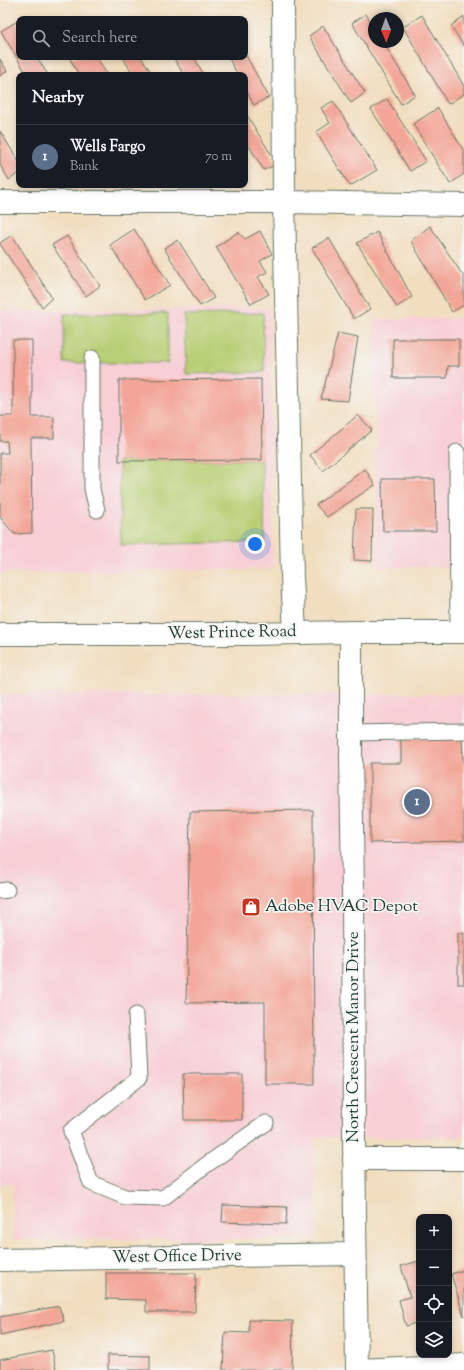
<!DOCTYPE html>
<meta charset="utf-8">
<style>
:root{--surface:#171b24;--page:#242831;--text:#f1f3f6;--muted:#9ea1a6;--line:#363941;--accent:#c8321e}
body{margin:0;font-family:"Sorts Mill Goudy",serif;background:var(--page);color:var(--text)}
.controls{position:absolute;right:12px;bottom:12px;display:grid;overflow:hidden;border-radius:8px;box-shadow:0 2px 6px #0003}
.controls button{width:36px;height:36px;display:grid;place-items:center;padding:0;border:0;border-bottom:1px solid var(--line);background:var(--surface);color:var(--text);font:20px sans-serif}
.compass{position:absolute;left:368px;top:12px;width:36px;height:36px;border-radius:50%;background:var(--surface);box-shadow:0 2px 6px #0003;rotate:179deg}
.you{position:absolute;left:255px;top:544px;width:14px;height:14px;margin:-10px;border:3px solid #fff;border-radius:50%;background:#1a73e8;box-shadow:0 0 0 6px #1a73e833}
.badge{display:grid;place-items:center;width:26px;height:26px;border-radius:50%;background:var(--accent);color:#fff;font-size:13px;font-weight:700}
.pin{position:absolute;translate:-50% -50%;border:2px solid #fff;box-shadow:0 1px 4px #0006}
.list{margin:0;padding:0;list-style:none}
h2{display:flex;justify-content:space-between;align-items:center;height:52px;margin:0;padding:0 16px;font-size:17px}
h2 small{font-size:13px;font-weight:400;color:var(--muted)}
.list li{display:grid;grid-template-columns:26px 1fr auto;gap:12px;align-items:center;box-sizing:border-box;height:64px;padding:0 16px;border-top:1px solid var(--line)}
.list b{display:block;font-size:15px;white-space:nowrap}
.list p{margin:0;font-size:13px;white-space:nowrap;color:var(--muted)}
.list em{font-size:13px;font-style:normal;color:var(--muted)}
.icon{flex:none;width:22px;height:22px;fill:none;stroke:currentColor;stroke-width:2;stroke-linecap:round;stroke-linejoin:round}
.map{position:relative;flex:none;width:464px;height:1370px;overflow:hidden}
.search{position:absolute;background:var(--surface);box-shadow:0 2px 6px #0003;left:16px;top:16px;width:232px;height:44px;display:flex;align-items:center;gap:10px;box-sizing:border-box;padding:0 14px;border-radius:8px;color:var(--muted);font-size:15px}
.panel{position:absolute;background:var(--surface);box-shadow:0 2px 6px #0003;left:16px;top:72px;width:232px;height:116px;border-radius:8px}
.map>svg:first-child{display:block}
.built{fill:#f7cfd5}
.green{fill:#b8cf74;stroke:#6c8654}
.building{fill:#f3a697}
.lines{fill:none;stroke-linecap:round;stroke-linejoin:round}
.lane-casing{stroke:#687565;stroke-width:17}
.street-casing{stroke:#687565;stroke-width:24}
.secondary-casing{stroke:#687565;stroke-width:24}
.lane{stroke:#fff;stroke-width:15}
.street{stroke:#fff;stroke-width:22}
.secondary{stroke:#fff;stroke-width:22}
.labels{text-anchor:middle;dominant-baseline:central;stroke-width:3.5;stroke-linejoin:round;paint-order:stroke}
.street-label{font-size:17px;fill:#1f3d34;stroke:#f6f6f2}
.poi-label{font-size:17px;fill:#1f3d34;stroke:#f6f6f2;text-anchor:start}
</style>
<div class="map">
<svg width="464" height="1370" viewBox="0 0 464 1370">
<rect width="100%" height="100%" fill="#f6f6f2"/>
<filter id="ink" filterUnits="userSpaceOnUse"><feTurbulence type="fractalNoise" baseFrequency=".025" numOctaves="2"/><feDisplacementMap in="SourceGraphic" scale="8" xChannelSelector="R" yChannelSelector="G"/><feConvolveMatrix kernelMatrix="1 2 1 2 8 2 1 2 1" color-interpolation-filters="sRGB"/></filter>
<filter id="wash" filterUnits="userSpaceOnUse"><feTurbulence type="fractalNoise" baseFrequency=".012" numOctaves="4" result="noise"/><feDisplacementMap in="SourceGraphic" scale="16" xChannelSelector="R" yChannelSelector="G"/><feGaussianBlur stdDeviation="0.9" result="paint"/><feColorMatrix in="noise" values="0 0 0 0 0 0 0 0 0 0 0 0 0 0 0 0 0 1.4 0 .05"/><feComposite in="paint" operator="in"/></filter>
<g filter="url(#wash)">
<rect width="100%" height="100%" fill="#f1debf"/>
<g class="built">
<polygon points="270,308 273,569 0,573 0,311"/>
<polygon points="464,318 464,567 377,567 374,319"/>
<polygon points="0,694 464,694 464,1137 314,1138 316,1239 13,1239 13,1184 0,1184"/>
</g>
<g class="green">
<polygon points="168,313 168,363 64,363 64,314"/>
<polygon points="263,313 264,372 186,374 184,315"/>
<polygon points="262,460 265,542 121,545 119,461"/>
</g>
<g id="blocks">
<g class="building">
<polygon points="366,14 374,28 374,42 383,42 415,95 401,104 352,23"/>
<polygon points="422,15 464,86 464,94 448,104 403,27"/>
<polygon points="464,16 464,46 451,26"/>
<polygon points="16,22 19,28 19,57 37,57 48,75 27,75 1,31"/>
<polygon points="323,26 365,93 351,103 309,36"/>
<polygon points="245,54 269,97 254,105 245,88 245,75 238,75 228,57 245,57"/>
<polygon points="69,57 97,57 107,75 79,75"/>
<polygon points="123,57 141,57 153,75 133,75"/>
<polygon points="173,57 194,57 204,75 184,75"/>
<polygon points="0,59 7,71 0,76"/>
<polygon points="387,99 426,161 410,171 371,109"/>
<polygon points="333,101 377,170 350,186 316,132 330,123 321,108"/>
<polygon points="438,108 464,151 464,174 450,184 413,124"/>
<polygon points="245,112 277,164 264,170 245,140"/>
<polygon points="0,131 19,162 19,173 9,180 0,165"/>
<polygon points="430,226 464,277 464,305 452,312 411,241"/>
<polygon points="134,229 170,285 145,300 110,245"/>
<polygon points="260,231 272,254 260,261 267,272 258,277 269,294 251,304 216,247 238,232 245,239"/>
<polygon points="377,232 412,297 397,307 357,243"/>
<polygon points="12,235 52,298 42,307 0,244 0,243"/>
<polygon points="67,236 100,286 86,296 52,245"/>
<polygon points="329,238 370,309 354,319 312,248"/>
<polygon points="178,240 214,298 200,306 164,248"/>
<polygon points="338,333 358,337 348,401 321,399"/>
<polygon points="393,339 459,339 459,366 448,366 447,378 393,378"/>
<polygon points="13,340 32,340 32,417 54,417 54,438 31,438 32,533 14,534 0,517 0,453 8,453 7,441 0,441 0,416 13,416"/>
<polygon points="261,379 262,460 119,461 119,380"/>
<polygon points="358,415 372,430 323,471 310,455"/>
<polygon points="365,469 375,485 327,517 316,505"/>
<polygon points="382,479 435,479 436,531 383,531"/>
<polygon points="356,509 373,509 372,561 354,560"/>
<polygon points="462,738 463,762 464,762 464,841 370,843 370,763 401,763 401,739"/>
<polygon points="313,810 314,1084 265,1084 265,1002 186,1003 190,812"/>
<rect x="458" y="933" width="6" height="51"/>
<polygon points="183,1074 242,1074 242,1120 184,1120"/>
<polygon points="223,1205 287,1207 286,1224 222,1222"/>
<polygon points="419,1261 419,1322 406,1326 399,1300 410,1297 401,1266"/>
<polygon points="464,1270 464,1316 451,1274"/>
<polygon points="106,1273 196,1273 195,1312 146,1312 146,1300 106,1299"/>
<polygon points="59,1306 64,1321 0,1335 0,1317"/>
<polygon points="249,1320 293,1321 292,1370 223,1370 225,1332 249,1333"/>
<polygon points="52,1350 56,1370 0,1370 0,1360"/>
<polygon points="108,1355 150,1356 150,1370 108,1370"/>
</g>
</g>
</g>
<g filter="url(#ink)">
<use href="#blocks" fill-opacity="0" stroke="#687565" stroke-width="1"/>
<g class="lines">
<defs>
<g id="lane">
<polyline points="92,358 92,489 97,510"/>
<polyline points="457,452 458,632"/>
<polyline points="352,733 464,731"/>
<polyline points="0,891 7,890"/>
<polyline points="136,1015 139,1078 71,1131 91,1183 125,1197 163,1198 206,1165 266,1123"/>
</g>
<g id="street">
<polyline points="283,0 284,202 292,577 295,632"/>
<polyline points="0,202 284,202 464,205"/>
<polyline points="351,632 351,756 353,892 354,1138 357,1370"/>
<polyline points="354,1159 464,1159"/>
<polyline points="0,1260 355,1254"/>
<polyline points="357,1370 464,1365"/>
</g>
<polyline id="secondary" points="0,634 246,634 351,632 464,632"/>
</defs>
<use href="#lane" class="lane-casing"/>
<use href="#street" class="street-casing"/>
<use href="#secondary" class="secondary-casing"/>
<use href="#lane" class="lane"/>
<use href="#street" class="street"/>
<use href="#secondary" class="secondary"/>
</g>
</g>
<defs>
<symbol id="shop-square" viewBox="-11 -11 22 22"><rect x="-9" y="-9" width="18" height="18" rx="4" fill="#c8321e" stroke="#f6f6f2"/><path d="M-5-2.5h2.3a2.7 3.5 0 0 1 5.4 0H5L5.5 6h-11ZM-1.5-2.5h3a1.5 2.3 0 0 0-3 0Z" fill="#fff"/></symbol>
</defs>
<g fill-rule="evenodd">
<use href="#shop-square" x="240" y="896" width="22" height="22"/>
</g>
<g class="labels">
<g class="street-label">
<text transform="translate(232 633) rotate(-1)">West Prince Road</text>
<text transform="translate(354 1037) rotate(-90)">North Crescent Manor Drive</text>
<text transform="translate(177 1257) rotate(-1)">West Office Drive</text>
</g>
<g class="poi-label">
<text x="265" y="907">Adobe HVAC Depot</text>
</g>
</g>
</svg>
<div class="controls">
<button>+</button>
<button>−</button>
<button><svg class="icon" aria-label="locate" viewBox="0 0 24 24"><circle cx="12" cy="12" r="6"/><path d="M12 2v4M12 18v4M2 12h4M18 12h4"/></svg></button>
<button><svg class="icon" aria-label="layers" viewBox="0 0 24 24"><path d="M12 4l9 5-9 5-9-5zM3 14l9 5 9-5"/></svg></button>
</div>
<svg class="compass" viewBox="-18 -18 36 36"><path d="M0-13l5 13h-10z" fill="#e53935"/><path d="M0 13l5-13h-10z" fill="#9ea1a6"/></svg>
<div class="you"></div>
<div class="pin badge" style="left:417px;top:802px;background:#5c6f8a">1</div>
<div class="search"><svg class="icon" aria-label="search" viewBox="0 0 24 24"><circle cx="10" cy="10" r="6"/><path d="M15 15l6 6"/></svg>Search here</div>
<section class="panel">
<h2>Nearby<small></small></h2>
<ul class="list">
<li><span class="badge" style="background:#5c6f8a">1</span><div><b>Wells Fargo</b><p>Bank</p></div><em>70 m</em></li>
</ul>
</section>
</div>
